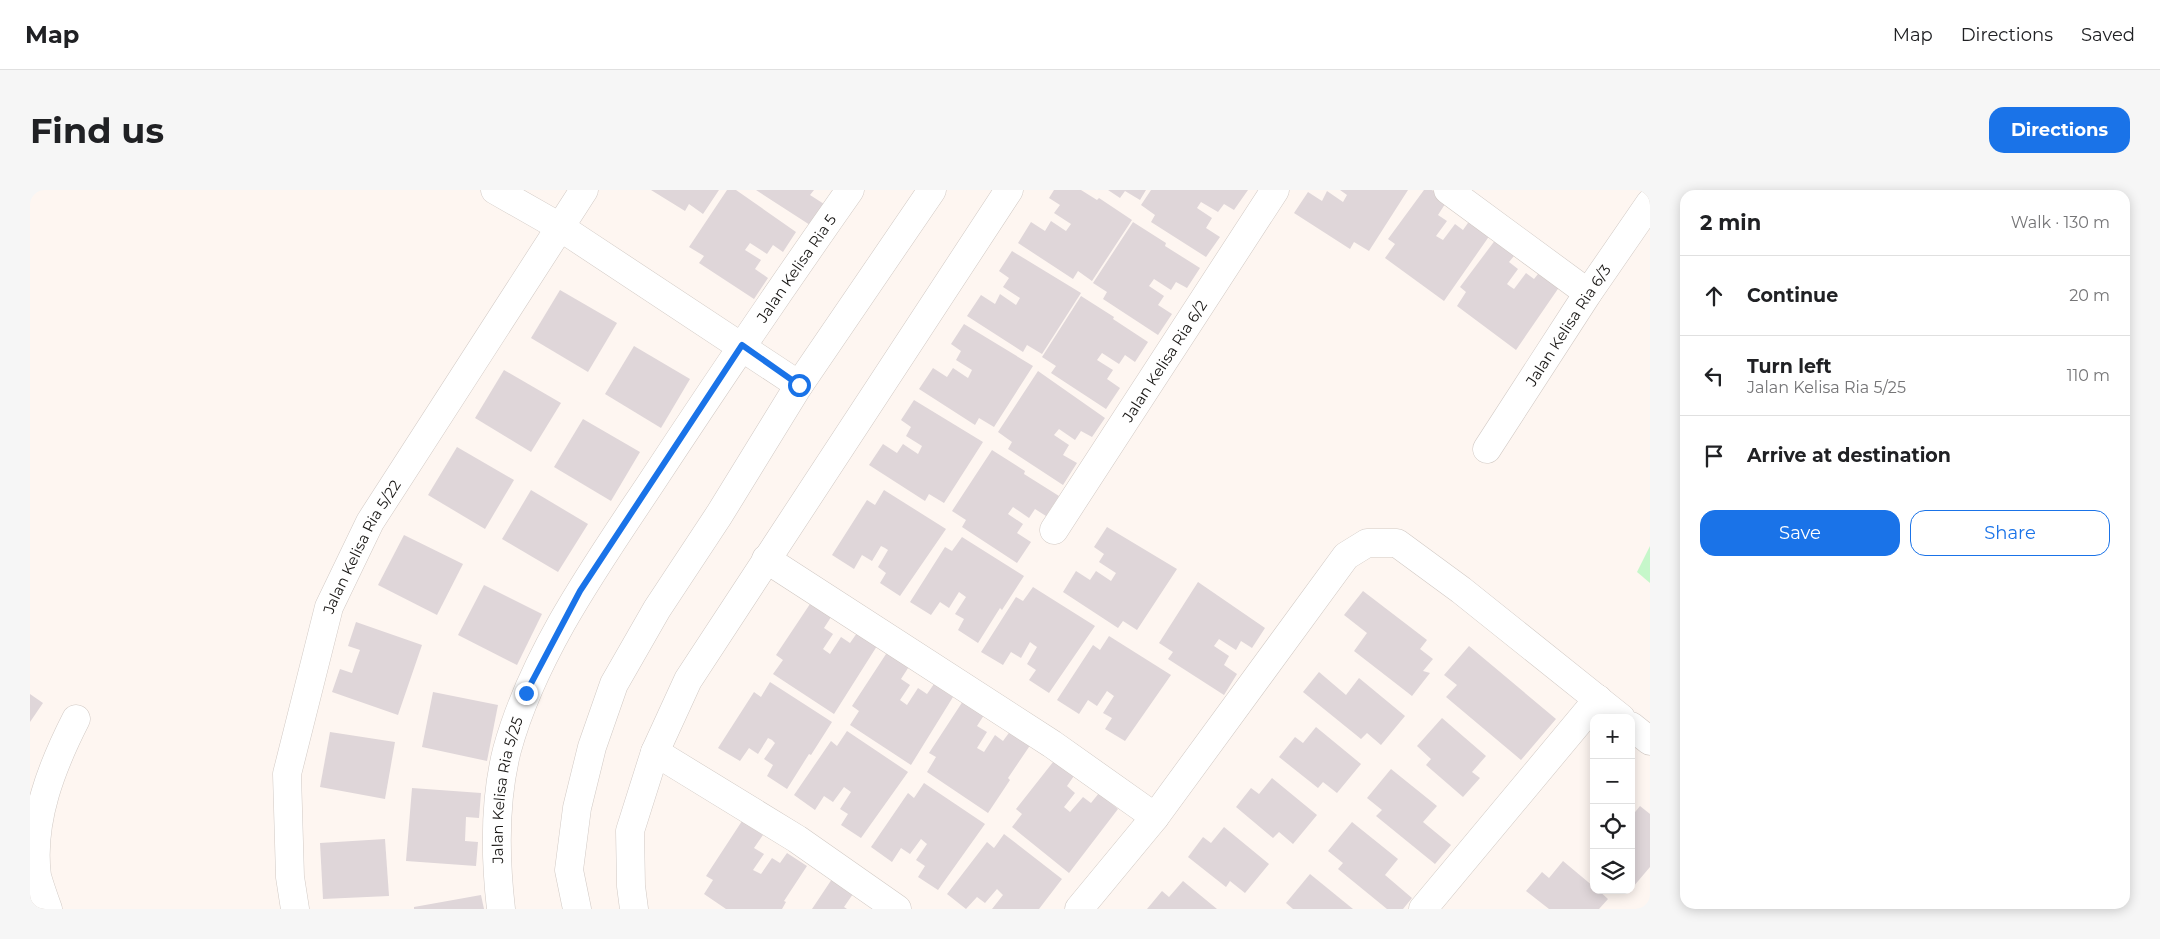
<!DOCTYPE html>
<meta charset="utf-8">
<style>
:root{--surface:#fff;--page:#f6f6f6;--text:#202124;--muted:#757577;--line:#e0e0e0;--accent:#1a73e8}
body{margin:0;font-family:Montserrat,sans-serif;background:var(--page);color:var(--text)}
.controls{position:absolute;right:15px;bottom:15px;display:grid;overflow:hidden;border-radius:10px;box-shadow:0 2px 12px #0003}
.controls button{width:45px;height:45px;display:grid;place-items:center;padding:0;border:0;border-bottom:1px solid var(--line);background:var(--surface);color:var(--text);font:25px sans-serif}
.stop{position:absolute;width:15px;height:15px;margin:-11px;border:4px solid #1a73e8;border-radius:50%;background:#fff}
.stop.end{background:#1a73e8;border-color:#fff;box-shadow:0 1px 5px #0008}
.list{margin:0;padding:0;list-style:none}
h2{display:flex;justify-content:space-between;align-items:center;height:65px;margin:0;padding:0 20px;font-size:21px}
h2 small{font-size:16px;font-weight:400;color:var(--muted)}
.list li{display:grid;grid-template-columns:32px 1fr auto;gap:15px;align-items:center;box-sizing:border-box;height:80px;padding:0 20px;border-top:1px solid var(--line)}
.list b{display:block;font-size:19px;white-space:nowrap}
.list p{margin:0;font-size:16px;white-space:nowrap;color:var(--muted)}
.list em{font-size:16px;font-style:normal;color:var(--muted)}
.actions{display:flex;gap:10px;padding:15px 20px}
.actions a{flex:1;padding:11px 0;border:1px solid var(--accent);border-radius:15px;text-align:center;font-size:18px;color:var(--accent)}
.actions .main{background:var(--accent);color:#fff}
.icon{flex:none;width:28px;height:28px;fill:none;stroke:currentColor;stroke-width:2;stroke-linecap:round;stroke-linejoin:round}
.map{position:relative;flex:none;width:1620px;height:719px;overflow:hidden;border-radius:15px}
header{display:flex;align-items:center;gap:30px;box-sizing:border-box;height:70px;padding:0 25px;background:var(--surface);border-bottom:1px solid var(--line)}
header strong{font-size:24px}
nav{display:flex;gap:28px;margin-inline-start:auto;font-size:18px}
.intro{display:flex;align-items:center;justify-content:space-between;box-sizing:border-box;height:120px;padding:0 30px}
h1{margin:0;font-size:35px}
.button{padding:12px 22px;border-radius:15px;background:var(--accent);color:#fff;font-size:18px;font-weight:700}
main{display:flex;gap:30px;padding:0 30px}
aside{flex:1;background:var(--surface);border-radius:15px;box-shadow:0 2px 12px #0003}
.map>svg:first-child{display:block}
.green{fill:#c6f7ca}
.building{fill:#dfd6d9}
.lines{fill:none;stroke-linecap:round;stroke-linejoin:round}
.minor-casing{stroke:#d1c9c4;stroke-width:29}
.minor{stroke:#fff;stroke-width:28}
.route{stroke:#1a73e8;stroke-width:6}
.labels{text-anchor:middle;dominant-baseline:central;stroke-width:4.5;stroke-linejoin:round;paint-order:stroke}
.street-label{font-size:15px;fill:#171513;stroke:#fef6f1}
</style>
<header>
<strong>Map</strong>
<nav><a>Map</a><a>Directions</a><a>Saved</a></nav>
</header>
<div class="intro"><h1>Find us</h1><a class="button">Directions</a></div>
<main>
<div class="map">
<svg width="1620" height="719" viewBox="0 0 1620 719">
<rect width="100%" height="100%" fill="#fef6f1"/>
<polygon class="green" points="1620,356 1620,393 1607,382"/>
<g class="building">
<polygon points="621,0 689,0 673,24 659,14 655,21"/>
<polygon points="697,0 706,0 766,42 753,62 743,55 737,64 720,53 715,60 731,70 725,79 738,88 724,109 669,73 674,66 659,57"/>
<polygon points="726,0 784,0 780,5 794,14 780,35"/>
<polygon points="1024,0 1051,0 1067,10 1069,8 1102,30 1062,91 1048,81 1043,89 988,53 1001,32 1015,41 1021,31 1036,41 1041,34 1024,23 1030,15 1019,8"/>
<polygon points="1078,0 1116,0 1110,10 1095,1 1090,8"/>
<polygon points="1121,0 1218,0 1204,20 1194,14 1188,22 1171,12 1167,18 1182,28 1176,38 1190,47 1176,67 1121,32 1125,25 1111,15"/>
<polygon points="1310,0 1378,0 1339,61 1324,52 1320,59 1264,23 1278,2 1292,11 1297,1 1313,12 1317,5"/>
<polygon points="1394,0 1402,0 1417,11 1408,25 1417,31 1406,46 1413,50 1425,34 1433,40 1440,30 1460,45 1414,111 1355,68 1365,54 1358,49"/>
<polygon points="1103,32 1136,53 1135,56 1170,78 1157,98 1146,92 1141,100 1124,89 1119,96 1134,106 1128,115 1142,124 1128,145 1073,109 1077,102 1063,93"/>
<polygon points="1469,45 1489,60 1479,72 1488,79 1477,94 1481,97 1484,99 1496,83 1504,89 1512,79 1532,93 1486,160 1427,116 1436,102 1430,97"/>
<polygon points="982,61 1051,103 1012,164 997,155 993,162 937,126 951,105 965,114 970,104 986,115 990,108 973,97 979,88 969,81"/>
<polygon points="530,100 587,133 558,182 501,148"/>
<polygon points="1051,106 1084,127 1083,129 1118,152 1105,172 1095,165 1089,174 1072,163 1067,170 1083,180 1077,189 1090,198 1076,219 1021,183 1026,176 1012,167"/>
<polygon points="934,134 1003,176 964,237 949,228 945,235 889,199 903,178 917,187 923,178 938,188 942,180 926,170 931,161 921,154"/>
<polygon points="604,156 660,189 631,238 575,204"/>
<polygon points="474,180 531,213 501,262 445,228"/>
<polygon points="1008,181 1075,228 1062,247 1051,241 1045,250 1029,239 1024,245 1039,255 1033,265 1047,273 1033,295 978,259 982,252 968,242"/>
<polygon points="884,210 953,252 914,313 899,304 895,311 839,275 853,254 867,263 873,254 888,264 892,256 876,246 881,237 871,230"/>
<polygon points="553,229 610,262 581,311 524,277"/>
<polygon points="427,257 484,290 455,339 398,305"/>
<polygon points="962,260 995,281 994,284 1029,306 1016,326 1005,319 999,328 983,317 978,324 993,334 987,343 1001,352 987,373 932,337 936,330 922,321"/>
<polygon points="501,300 558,334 528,382 472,349"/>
<polygon points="854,300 916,339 870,406 850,393 856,383 848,377 858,360 855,358 851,356 842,371 832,365 824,379 802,365 837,310 845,315"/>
<polygon points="1077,337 1147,379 1107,440 1093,431 1088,438 1033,402 1046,381 1060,390 1066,381 1081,391 1086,383 1069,372 1074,364 1064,357"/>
<polygon points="374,345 433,374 407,425 348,395"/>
<polygon points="932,347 994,386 972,420 970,418 948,453 928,440 934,429 925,424 936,407 929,402 919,418 910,412 901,425 880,412 915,357 922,361"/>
<polygon points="1168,392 1235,438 1222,458 1211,451 1206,460 1189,449 1184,456 1199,466 1194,475 1207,484 1194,505 1138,469 1143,462 1129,453"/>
<polygon points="454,395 512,424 487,475 428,445"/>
<polygon points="1003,397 1065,436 1019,503 999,490 1006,480 997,474 1007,457 1004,455 1000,452 991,468 981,462 973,475 951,462 986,407 993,411"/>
<polygon points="1333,401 1397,450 1390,459 1403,469 1393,481 1400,483 1382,506 1324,461 1337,443 1314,425"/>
<polygon points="782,411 803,424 794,438 803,444 793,459 800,464 811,447 820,453 827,443 847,456 804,524 743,484 753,470 746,465"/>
<polygon points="326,432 392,455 368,525 302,502 310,479 322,483 326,471 330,460 318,456"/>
<polygon points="1079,446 1141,485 1095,551 1075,539 1082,528 1073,523 1084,506 1077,501 1067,516 1058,510 1049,524 1027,510 1063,455 1070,460"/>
<polygon points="1439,456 1526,529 1491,570 1416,507 1427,495 1414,485"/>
<polygon points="858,461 880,475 871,489 880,495 870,510 877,515 888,498 897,504 904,494 923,507 881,575 820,535 829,521 822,516"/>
<polygon points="1289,482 1316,505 1329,488 1375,526 1351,555 1337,543 1331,549 1273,502"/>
<polygon points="740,492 802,532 781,565 779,564 757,599 737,586 743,575 734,569 745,553 742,550 738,548 728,564 719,558 710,571 688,558 724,502 731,507"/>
<polygon points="403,502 468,515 457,571 392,557"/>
<polygon points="0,504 13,513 0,532"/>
<polygon points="935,508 956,522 947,536 957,542 947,558 954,562 965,545 973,551 981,540 1001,554 978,588 980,590 958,623 897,582 906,567 899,563"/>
<polygon points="1412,528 1456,566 1442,582 1450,588 1433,607 1396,575 1401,569 1387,556"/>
<polygon points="1286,537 1331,574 1307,603 1293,592 1288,598 1249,567 1265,547 1273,553"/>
<polygon points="817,541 878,582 831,648 811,635 818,624 810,619 821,602 814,597 803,612 794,606 785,620 764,605 801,551 807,556"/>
<polygon points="300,542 365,552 355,609 290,597"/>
<polygon points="1027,567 1046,583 1037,596 1045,603 1034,617 1040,622 1053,607 1061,613 1069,603 1088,619 1039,683 982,637 992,624 986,619"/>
<polygon points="1361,579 1407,616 1393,632 1421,655 1405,674 1346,626 1352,620 1337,608"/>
<polygon points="1242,588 1287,625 1263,654 1249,642 1243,648 1206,617 1221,598 1229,604"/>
<polygon points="894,593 955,634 908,700 888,687 895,676 886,670 897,654 891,649 880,664 871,658 862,672 841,657 878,603 884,608"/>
<polygon points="382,598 451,603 449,628 436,627 435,651 448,652 446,676 376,671"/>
<polygon points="1610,616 1620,624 1620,677 1603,697 1601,696 1601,627"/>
<polygon points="712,631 733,645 724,658 734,664 723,680 731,684 742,668 750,673 757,663 777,676 754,711 756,712 752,719 696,719 674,704 683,690 676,686"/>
<polygon points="1322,632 1368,669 1355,685 1382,708 1373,719 1357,719 1308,679 1313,673 1298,661"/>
<polygon points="1194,637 1239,674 1215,703 1200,691 1196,697 1158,667 1173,647 1181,653"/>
<polygon points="974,644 1032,689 1009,719 962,719 973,705 967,699 955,713 947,707 936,719 917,704 957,652 964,658"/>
<polygon points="355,649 359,706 293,709 290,653"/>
<polygon points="1533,671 1564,697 1564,700 1568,700 1578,709 1569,719 1519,719 1496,701 1512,682 1519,688"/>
<polygon points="1280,684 1323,719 1263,719 1256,713"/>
<polygon points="802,689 823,704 814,717 817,719 782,719"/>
<polygon points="1153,691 1187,719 1117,719 1132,701 1139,707"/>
<polygon points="451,705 454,719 384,719 384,717"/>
</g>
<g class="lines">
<defs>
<g id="minor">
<polyline points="465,0 530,37 769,195"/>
<polyline points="1418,0 1558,103"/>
<path id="s1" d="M1457 259 1558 103 1620 13"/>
<path id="s2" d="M1024 340 1245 0"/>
<polyline points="736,369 1022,554 1125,627"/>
<polyline points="1601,536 1620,551"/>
<polyline points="625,562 767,649 867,719"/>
<path d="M18 719C14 708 10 697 7 686 0 631 22 576 46 529"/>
<path id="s3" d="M265 719 260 687 257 584 299 417 340 332 554 0"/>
<path id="s4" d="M471 719C465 667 464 611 477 560 503 465 565 377 619 296 684 197 751 98 820 0"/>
<polyline points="547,719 539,680 547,618 562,557 584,494 627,419 689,325 769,195 902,0"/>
<polyline points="604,719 601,696 600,641 625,562 658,490 979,0"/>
<polyline points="1049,719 1125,627 1316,366 1337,353 1367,353 1431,400 1591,528"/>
<polyline points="1393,719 1568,509"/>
</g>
</defs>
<use href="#minor" class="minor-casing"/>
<use href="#minor" class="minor"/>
</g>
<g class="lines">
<polyline class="route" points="496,503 550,401 712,155 769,195"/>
</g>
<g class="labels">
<g class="street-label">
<text stroke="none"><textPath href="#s4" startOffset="724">Jalan Kelisa Ria 5</textPath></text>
<text stroke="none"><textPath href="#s1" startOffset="148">Jalan Kelisa Ria 6/3</textPath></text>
<text stroke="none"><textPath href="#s2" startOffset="202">Jalan Kelisa Ria 6/2</textPath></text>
<text stroke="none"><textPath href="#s3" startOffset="376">Jalan Kelisa Ria 5/22</textPath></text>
<text stroke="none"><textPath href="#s4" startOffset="120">Jalan Kelisa Ria 5/25</textPath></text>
</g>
</g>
</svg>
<div class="controls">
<button>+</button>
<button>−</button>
<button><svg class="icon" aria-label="locate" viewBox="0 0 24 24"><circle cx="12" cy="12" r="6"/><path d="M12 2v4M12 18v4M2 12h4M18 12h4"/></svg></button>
<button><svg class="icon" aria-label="layers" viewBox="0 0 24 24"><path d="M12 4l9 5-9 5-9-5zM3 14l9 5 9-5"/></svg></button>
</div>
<div class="stop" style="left:769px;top:195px"></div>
<div class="stop end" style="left:496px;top:503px"></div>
</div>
<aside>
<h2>2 min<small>Walk · 130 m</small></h2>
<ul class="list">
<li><svg class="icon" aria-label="ahead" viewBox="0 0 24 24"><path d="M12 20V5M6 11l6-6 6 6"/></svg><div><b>Continue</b></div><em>20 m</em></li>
<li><svg class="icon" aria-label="left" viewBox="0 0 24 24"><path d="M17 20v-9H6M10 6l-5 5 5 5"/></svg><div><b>Turn left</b><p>Jalan Kelisa Ria 5/25</p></div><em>110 m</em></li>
<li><svg class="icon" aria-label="arrive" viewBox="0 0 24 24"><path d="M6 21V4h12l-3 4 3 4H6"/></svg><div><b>Arrive at destination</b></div></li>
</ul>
<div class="actions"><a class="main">Save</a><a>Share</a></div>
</aside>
</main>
